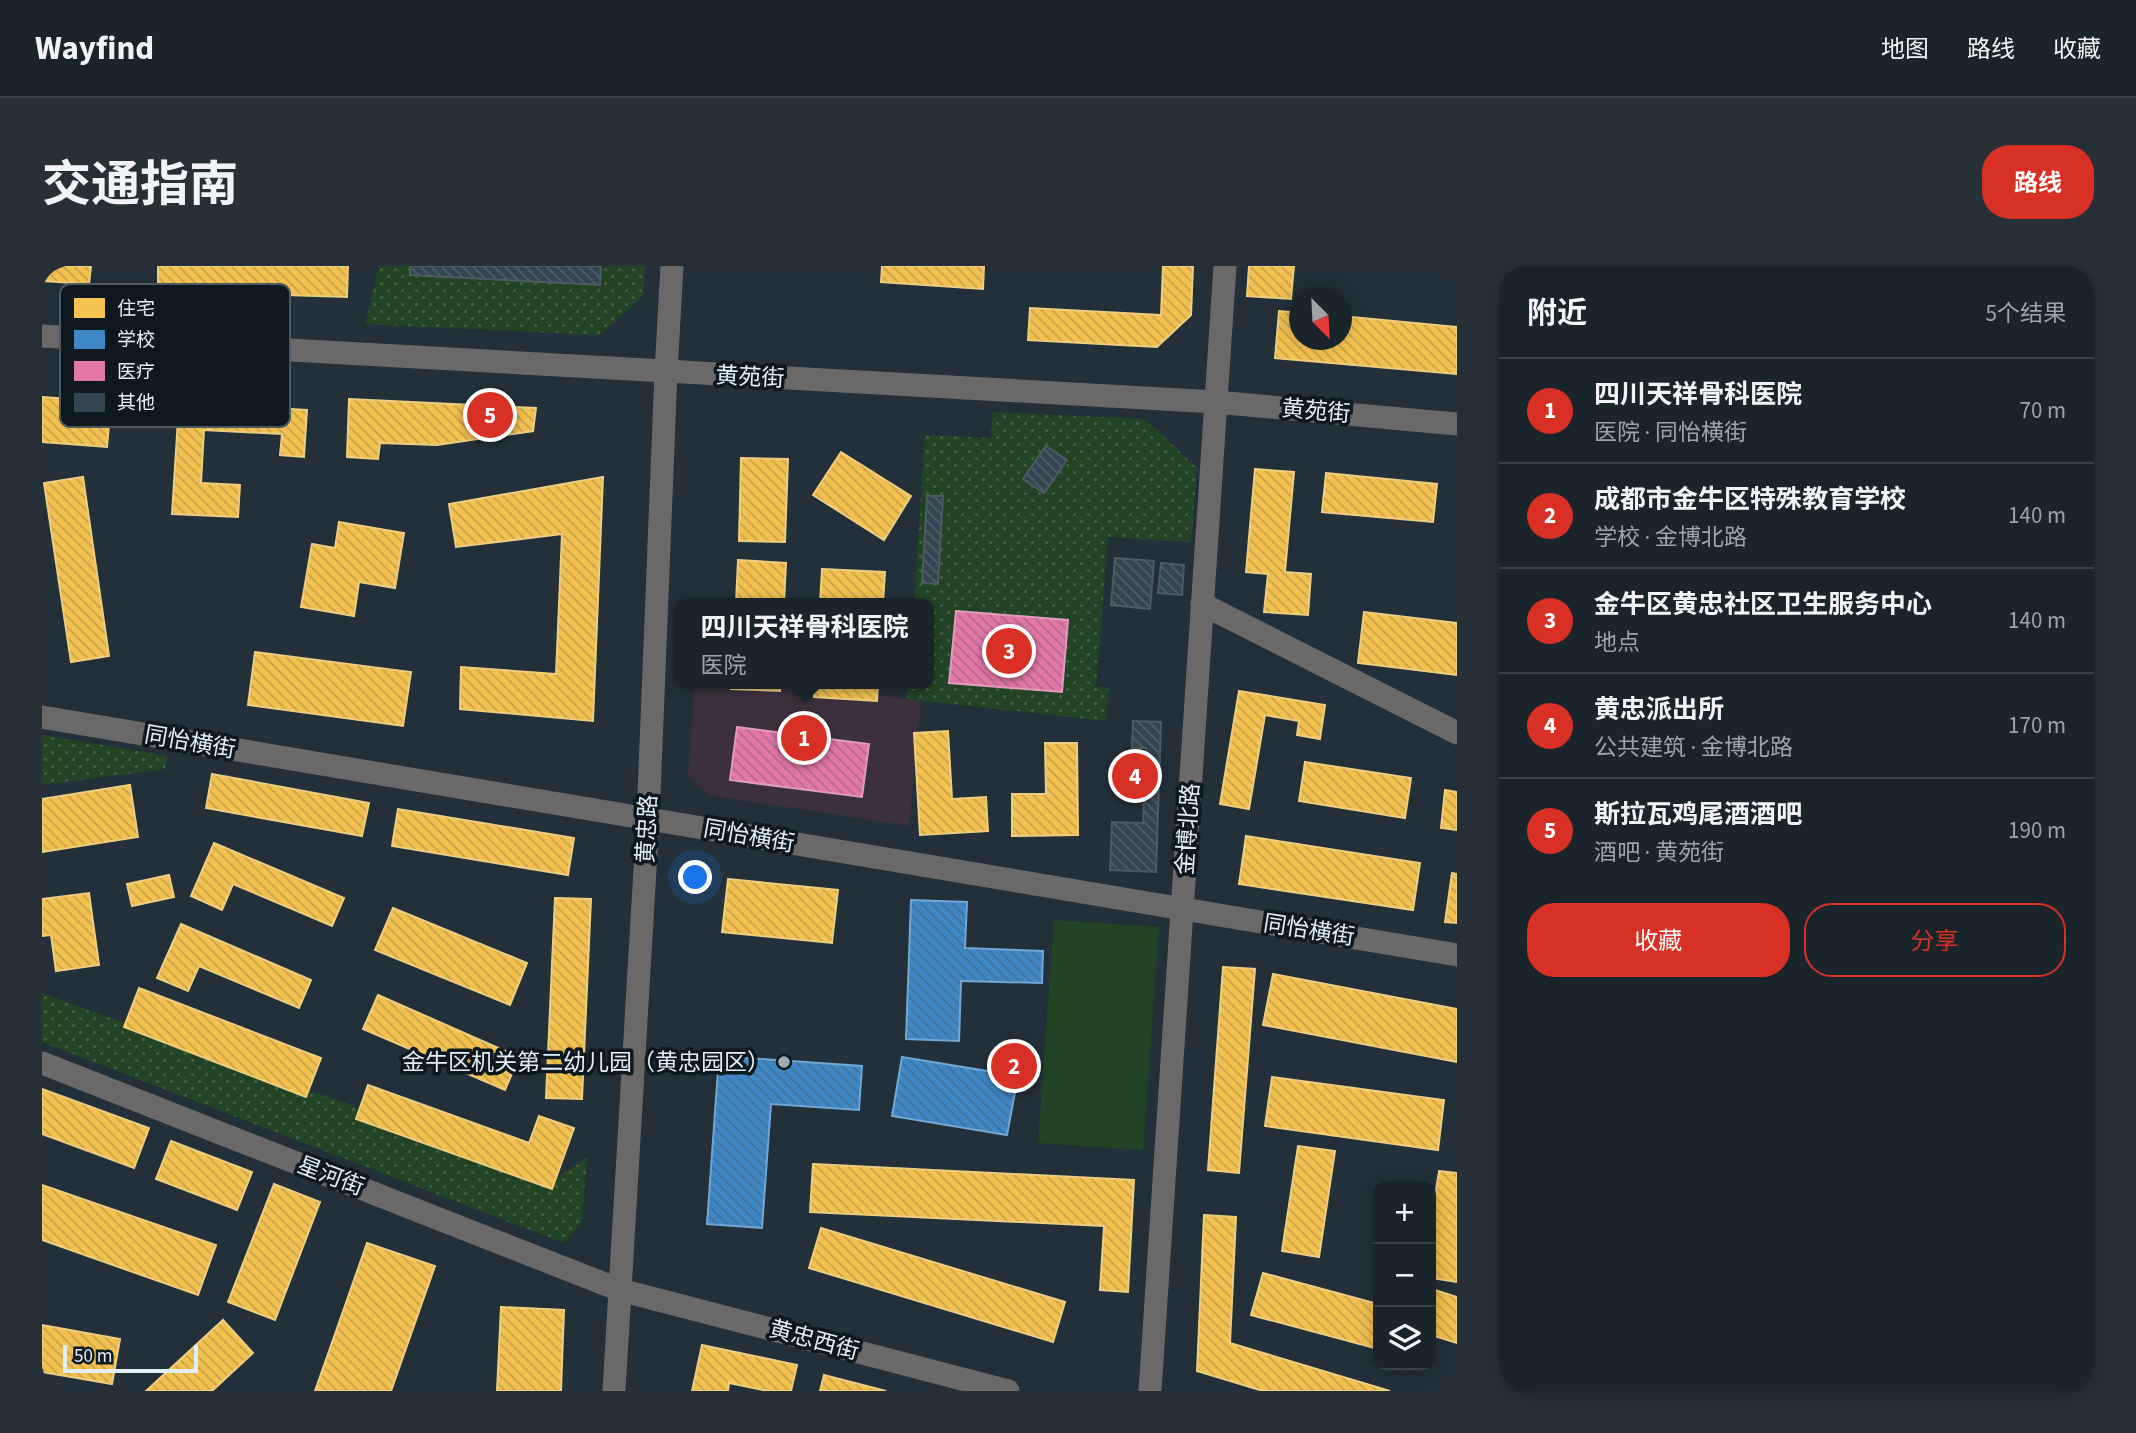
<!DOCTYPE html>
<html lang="zh">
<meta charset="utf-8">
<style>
:root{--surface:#1a242b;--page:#273037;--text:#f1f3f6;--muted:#9fa4a9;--line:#384147;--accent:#d93025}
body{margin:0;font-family:"Source Sans 3","Noto Sans SC",sans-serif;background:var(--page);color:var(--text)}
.controls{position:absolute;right:21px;bottom:21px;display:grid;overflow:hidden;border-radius:14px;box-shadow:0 4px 18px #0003}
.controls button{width:63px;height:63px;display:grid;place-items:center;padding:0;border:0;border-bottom:2px solid var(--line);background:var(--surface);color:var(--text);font:35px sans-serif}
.compass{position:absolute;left:1247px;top:21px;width:63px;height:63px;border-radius:50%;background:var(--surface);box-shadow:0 4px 18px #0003;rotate:156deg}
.scale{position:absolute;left:21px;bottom:18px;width:135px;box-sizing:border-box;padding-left:7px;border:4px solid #e1eef9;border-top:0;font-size:19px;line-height:24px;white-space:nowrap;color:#e1eef9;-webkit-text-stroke:5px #0e181f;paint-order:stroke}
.you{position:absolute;left:654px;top:612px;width:24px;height:24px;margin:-18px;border:5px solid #fff;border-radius:50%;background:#1a73e8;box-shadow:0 0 0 10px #1a73e833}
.badge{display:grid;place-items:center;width:46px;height:46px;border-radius:50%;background:var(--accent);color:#fff;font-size:23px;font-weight:700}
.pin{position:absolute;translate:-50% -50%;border:4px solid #fff;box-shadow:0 2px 7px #0006}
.popup{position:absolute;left:633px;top:332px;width:259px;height:91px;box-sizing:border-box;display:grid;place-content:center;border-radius:14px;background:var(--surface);filter:drop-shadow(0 2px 5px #0005);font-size:23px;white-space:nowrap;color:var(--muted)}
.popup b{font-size:26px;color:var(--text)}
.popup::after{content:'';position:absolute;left:50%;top:100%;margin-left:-14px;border:14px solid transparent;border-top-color:var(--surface)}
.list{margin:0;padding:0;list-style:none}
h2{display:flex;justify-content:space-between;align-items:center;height:91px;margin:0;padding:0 28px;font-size:30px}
h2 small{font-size:23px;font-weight:400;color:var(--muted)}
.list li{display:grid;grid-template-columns:46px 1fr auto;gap:21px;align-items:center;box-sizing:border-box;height:105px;padding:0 28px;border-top:2px solid var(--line)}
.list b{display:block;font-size:26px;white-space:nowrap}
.list p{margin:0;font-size:23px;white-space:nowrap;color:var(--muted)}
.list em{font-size:23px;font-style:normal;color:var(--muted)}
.actions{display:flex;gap:14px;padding:21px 28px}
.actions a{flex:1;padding:16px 0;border:2px solid var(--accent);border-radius:28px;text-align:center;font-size:24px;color:var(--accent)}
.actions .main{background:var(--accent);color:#fff}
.icon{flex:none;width:38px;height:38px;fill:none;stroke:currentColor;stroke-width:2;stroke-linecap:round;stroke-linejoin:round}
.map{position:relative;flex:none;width:1415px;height:1125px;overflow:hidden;border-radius:28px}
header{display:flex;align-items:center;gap:42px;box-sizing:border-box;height:98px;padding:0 35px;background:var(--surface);border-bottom:2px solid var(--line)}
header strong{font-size:33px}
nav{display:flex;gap:38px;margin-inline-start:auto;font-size:24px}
.intro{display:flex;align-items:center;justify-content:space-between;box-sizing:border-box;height:168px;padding:0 42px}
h1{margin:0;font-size:49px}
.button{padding:18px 32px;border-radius:28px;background:var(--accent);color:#fff;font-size:24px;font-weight:700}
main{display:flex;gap:42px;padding:0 42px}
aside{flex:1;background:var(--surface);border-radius:28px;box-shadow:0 4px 18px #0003}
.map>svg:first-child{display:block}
.medical{fill:#3c303c}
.grass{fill:url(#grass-dots)}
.garden{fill:#234424}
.homes{fill:url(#homes-back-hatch);stroke:#edce81;stroke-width:2}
.schools{fill:url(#schools-back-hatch);stroke:#70a7d5;stroke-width:2}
.health{fill:url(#health-back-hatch);stroke:#e29bc0;stroke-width:2}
.building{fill:url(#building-back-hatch);stroke:#505a61;stroke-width:2}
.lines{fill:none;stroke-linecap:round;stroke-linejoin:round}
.minor{stroke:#6a6869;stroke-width:23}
.poi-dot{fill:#9eacb6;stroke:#0e181f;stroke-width:2.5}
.labels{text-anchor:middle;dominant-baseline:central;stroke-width:7;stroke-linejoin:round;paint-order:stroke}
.street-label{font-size:23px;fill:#e1eef9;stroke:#0e181f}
.poi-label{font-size:23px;fill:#e1eef9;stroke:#0e181f;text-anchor:end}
.key{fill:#0e181f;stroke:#4d5860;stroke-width:2}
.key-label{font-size:19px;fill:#e1eef9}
</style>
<header>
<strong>Wayfind</strong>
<nav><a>地图</a><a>路线</a><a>收藏</a></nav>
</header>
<div class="intro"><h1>交通指南</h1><a class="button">路线</a></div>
<main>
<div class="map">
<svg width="1415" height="1125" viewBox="0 0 1415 1125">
<defs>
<pattern id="grass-dots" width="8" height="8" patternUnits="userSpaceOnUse" patternTransform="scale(1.75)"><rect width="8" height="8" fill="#234424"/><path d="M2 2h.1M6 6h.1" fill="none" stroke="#435f45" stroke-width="1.8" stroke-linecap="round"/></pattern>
<pattern id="homes-back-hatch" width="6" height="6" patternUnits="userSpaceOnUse" patternTransform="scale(1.75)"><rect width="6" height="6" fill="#f2c14e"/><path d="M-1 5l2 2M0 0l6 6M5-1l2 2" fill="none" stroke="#c6a24d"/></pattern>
<pattern id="schools-back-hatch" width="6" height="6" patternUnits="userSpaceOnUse" patternTransform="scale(1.75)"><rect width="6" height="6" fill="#3f88c5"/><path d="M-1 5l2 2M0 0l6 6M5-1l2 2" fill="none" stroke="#41719a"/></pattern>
<pattern id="health-back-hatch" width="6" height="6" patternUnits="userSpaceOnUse" patternTransform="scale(1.75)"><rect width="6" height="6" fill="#e377a8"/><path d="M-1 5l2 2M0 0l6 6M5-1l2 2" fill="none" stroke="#b3698c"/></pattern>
<pattern id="building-back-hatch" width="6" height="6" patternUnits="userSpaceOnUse" patternTransform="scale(1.75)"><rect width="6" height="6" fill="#324551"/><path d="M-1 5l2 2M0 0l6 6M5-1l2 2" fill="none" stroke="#4f606b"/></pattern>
</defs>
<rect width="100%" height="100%" fill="#233039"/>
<polygon class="medical" points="653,418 735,418 879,434 867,560 666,529 646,509"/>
<g class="grass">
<polygon points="337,0 603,0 601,30 558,69 323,58"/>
<polygon points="951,146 1103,153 1155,202 1149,276 1066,271 1054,420 1067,422 1064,455 865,433 866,418 886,418 886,337 872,337 883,169 949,172"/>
<polygon points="0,469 125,490 123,503 0,519"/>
<polygon points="0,727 512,913 545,892 540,956 522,977 0,776"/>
</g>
<polygon class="garden" points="1012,654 1117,661 1101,884 996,877"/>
<g class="homes">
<polygon points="0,0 49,0 47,18 0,15"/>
<polygon points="116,0 306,0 305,31 116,25"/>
<polygon points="840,0 942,0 941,23 839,16"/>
<polygon points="1121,0 1151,0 1149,49 1115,81 986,74 988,42 1119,49"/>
<polygon points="1207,0 1252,0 1249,33 1205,30"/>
<polygon points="1237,45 1258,47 1258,74 1300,74 1300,50 1415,61 1415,108 1233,92"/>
<polygon points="0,131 69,136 65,181 0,176"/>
<polygon points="307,133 494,142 491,165 395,179 338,177 336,193 305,191"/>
<polygon points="137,137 265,144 262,191 238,189 240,168 162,164 159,217 198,219 196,251 130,248"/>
<polygon points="799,186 869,230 842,274 771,229"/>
<polygon points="699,192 746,193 743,276 697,275"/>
<polygon points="1213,203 1252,206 1243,306 1269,308 1266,349 1222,346 1226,308 1204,306"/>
<polygon points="1284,207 1395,218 1391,256 1280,246"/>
<polygon points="41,211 67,390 29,396 2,217"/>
<polygon points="561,211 551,455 418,443 419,401 514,408 520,268 414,281 407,238"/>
<polygon points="297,256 362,267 353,322 317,316 312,350 259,341 270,278 293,282"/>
<polygon points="696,294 744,297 742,337 694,337"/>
<polygon points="780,303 843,306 841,337 778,337"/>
<polygon points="1322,346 1415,357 1415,409 1316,397"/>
<polygon points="213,386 369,406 361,460 206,439"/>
<polygon points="689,418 738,418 738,425 689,423"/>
<polygon points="773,418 836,418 835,435 772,431"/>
<polygon points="1197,425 1283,439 1278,473 1255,469 1257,455 1223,449 1207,543 1178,538"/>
<polygon points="906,465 910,533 944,531 946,565 878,569 872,467"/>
<polygon points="1003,477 1035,477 1036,569 970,570 970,528 1004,528"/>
<polygon points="1263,496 1369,512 1363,552 1257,535"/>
<polygon points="170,508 327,537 320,570 164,542"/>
<polygon points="88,519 96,571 0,586 0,533"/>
<polygon points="1403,524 1415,526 1415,564 1399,562"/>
<polygon points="356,543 532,572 526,609 350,580"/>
<polygon points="1204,570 1378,597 1371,644 1197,618"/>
<polygon points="172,577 302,632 290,660 191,618 180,644 149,630"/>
<polygon points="1410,607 1415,608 1415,657 1403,656"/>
<polygon points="127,609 132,631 90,640 85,618"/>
<polygon points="686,613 796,624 790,677 680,666"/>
<polygon points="47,627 57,699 14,705 9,669 0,670 0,633"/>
<polygon points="513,632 549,633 540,833 504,832"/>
<polygon points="351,642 485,697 468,739 333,684"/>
<polygon points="139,658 269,714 257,742 157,700 146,725 115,712"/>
<polygon points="1181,701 1213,703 1197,907 1166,904"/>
<polygon points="1231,708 1415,743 1415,796 1221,759"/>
<polygon points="97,722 279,792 264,831 82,761"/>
<polygon points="336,729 477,791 463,824 321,763"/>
<polygon points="1230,811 1402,834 1396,884 1223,860"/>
<polygon points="326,819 487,877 497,850 532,862 510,923 314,853"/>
<polygon points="0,823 107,862 92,902 0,868"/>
<polygon points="129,875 210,906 195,944 114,913"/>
<polygon points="1256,880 1293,885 1277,991 1240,985"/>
<polygon points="771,898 1092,914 1086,1026 1058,1024 1062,960 768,946"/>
<polygon points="1397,905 1415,907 1415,1016 1389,1012 1389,956"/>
<polygon points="232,918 278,936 233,1054 186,1036"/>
<polygon points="0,919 174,979 156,1029 0,974"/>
<polygon points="1162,949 1194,951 1188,1077 1348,1125 1221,1125 1155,1105"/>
<polygon points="779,962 1023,1036 1011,1076 767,1002"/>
<polygon points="325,977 393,1000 349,1125 273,1125"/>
<polygon points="1221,1007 1336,1038 1336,1083 1209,1049"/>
<polygon points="1393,1024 1415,1031 1415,1077 1389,1069 1389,1037"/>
<polygon points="459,1041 522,1044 519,1125 455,1125"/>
<polygon points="181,1054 211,1087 170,1125 104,1125"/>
<polygon points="0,1059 78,1073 70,1118 0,1106"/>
<polygon points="660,1079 755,1099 749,1125 726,1125 687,1117 686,1125 650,1125"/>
<polygon points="782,1109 844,1125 778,1125"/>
</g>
<g class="schools">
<polygon points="869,634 925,636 923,682 1001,685 1000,717 919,715 917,775 864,773"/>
<polygon points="677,790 820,800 817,844 729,838 720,962 665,958"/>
<polygon points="860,791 976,810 965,869 850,850"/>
</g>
<g class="health">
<polygon points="914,345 1026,354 1020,426 907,417"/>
<polygon points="695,461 827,478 820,531 688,514"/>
</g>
<g class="building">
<polygon points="368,0 559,0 558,19 368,9"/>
<polygon points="1004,180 1025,194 1002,227 981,213"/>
<polygon points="885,230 901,230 896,318 880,317"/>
<polygon points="1073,292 1112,295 1108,343 1069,339"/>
<polygon points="1119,297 1142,299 1140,329 1116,327"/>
<polygon points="1091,455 1119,456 1114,606 1068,604 1070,556 1101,557 1104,482 1090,482"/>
</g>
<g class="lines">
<g class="minor">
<polyline points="0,70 1174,136 1415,158"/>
<polyline points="1160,338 1415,467"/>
<polyline points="0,451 1415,689"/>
<polyline points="0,797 578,1024 966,1125"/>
<polyline points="572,1125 606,553 624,106 630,0"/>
<polyline points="1108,1125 1183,0"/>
</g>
</g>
<circle class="poi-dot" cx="742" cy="796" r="7"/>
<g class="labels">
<g class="street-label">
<text transform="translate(708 111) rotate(3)">黄苑街</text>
<text transform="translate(1274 145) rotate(5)">黄苑街</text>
<text transform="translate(148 476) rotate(10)">同怡横街</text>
<text transform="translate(605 563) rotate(-87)">黄忠路</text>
<text transform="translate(1146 563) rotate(-86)">金博北路</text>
<text transform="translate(707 570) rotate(10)">同怡横街</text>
<text transform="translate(1267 664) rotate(9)">同怡横街</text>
<text transform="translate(289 910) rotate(21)">星河街</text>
<text transform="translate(772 1074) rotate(15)">黄忠西街</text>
</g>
<g class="poi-label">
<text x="728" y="796">金牛区机关第二幼儿园（黄忠园区）</text>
</g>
</g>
<rect x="18" y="18" width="230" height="143" rx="10" class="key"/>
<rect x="32" y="32" width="31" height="20" fill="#f2c14e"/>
<rect x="32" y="64" width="31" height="19" fill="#3f88c5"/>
<rect x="32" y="95" width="31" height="20" fill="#e377a8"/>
<rect x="32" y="127" width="31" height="19" fill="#324551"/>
<g class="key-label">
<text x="75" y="49">住宅</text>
<text x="75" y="80">学校</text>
<text x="75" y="112">医疗</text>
<text x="75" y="143">其他</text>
</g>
</svg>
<div class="controls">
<button>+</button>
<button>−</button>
<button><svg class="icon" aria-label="layers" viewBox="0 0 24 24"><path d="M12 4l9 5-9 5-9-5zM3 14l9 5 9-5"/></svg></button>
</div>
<svg class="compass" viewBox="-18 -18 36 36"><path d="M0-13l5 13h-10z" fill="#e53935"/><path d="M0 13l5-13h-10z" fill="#9fa4a9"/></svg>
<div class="scale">50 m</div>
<div class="you"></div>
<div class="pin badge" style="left:762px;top:472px">1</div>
<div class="popup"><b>四川天祥骨科医院</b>医院</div>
<div class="pin badge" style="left:972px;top:800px">2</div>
<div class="pin badge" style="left:967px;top:385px">3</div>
<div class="pin badge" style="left:1093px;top:510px">4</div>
<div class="pin badge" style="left:448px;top:149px">5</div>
</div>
<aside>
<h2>附近<small>5个结果</small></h2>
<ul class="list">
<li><span class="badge">1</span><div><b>四川天祥骨科医院</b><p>医院 · 同怡横街</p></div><em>70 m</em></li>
<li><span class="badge">2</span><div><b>成都市金牛区特殊教育学校</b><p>学校 · 金博北路</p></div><em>140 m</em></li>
<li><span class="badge">3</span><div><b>金牛区黄忠社区卫生服务中心</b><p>地点</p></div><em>140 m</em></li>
<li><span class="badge">4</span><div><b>黄忠派出所</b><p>公共建筑 · 金博北路</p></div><em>170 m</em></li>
<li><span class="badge">5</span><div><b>斯拉瓦鸡尾酒酒吧</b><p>酒吧 · 黄苑街</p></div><em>190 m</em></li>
</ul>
<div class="actions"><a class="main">收藏</a><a>分享</a></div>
</aside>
</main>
